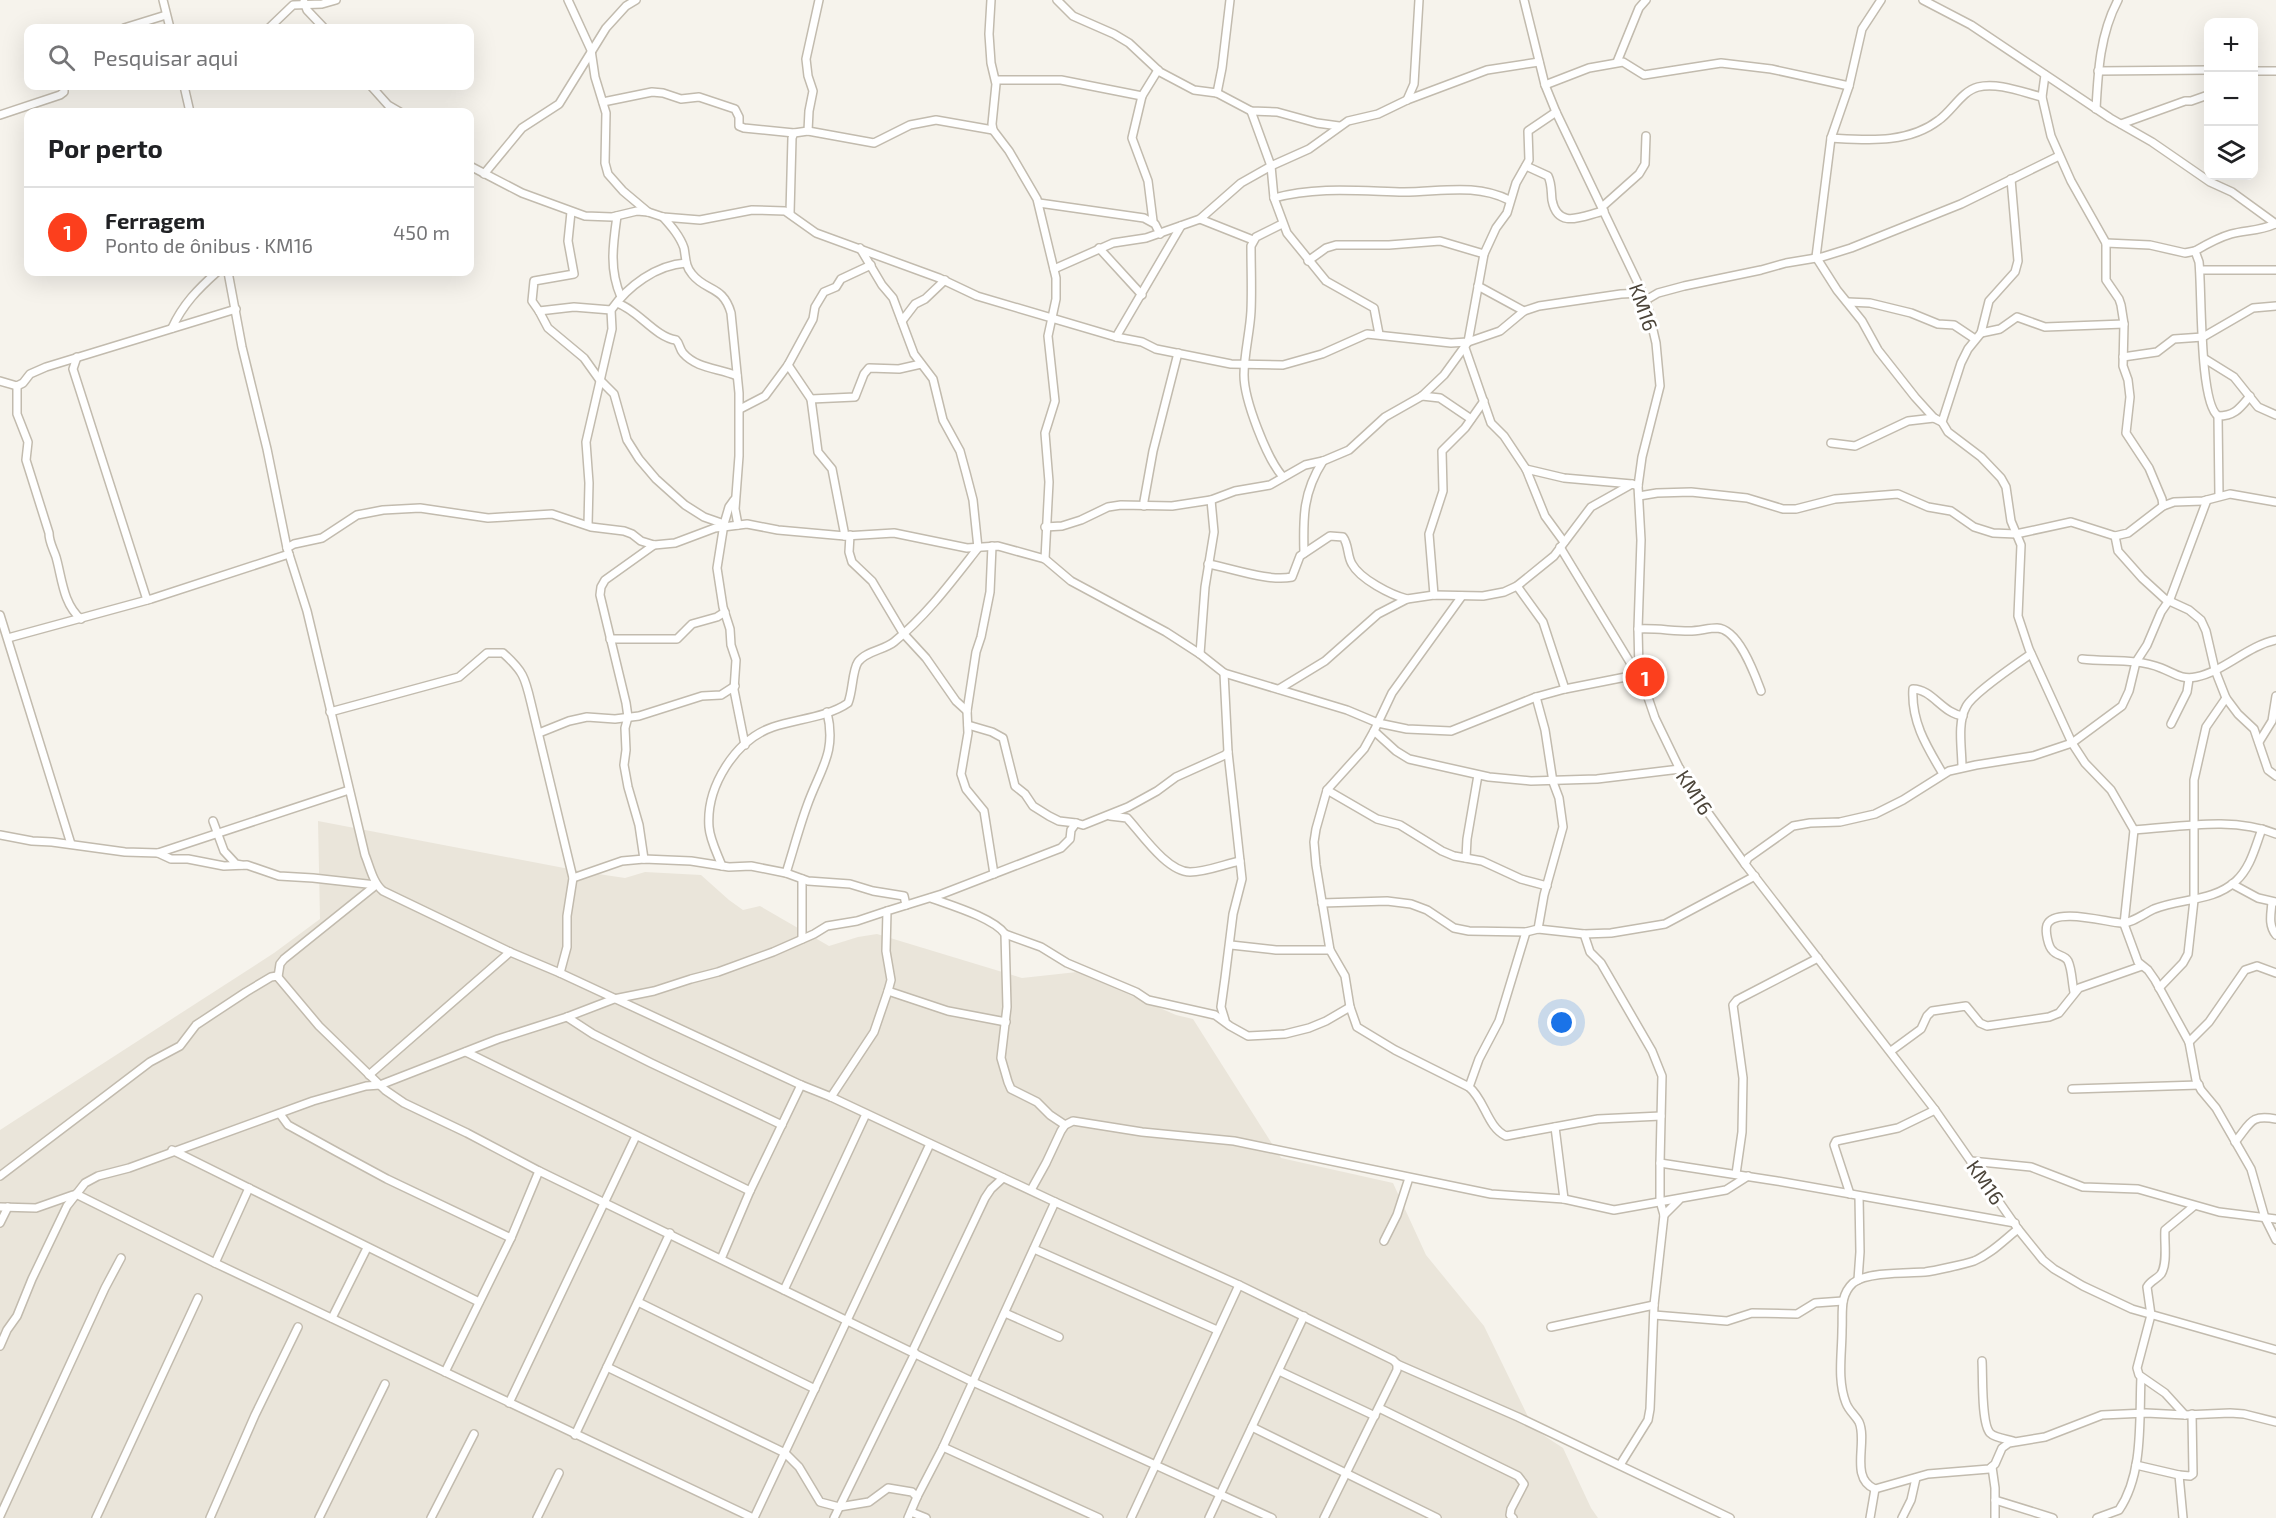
<!DOCTYPE html>
<html lang="pt">
<meta charset="utf-8">
<style>
:root{--surface:#fff;--page:#f6f6f6;--text:#202124;--muted:#757577;--line:#e0e0e0;--accent:#fc3f1d}
body{margin:0;font-family:"Exo 2",sans-serif;background:var(--page);color:var(--text)}
.controls{position:absolute;right:18px;top:18px;display:grid;overflow:hidden;border-radius:12px;box-shadow:0 6px 24px #0002}
.controls button{width:54px;height:54px;display:grid;place-items:center;padding:0;border:0;border-bottom:2px solid var(--line);background:var(--surface);color:var(--text);font:30px sans-serif}
.you{position:absolute;left:1562px;top:1023px;width:21px;height:21px;margin:-15px;border:4px solid #fff;border-radius:50%;background:#1a73e8;box-shadow:0 0 0 9px #1a73e833}
.badge{display:grid;place-items:center;width:39px;height:39px;border-radius:50%;background:var(--accent);color:#fff;font-size:20px;font-weight:700}
.pin{position:absolute;translate:-50% -50%;border:3px solid #fff;box-shadow:0 2px 6px #0006}
.list{margin:0;padding:0;list-style:none}
h2{display:flex;justify-content:space-between;align-items:center;height:78px;margin:0;padding:0 24px;font-size:26px}
h2 small{font-size:20px;font-weight:400;color:var(--muted)}
.list li{display:grid;grid-template-columns:39px 1fr auto;gap:18px;align-items:center;box-sizing:border-box;height:90px;padding:0 24px;border-top:2px solid var(--line)}
.list b{display:block;font-size:22px;white-space:nowrap}
.list p{margin:0;font-size:20px;white-space:nowrap;color:var(--muted)}
.list em{font-size:20px;font-style:normal;color:var(--muted)}
.icon{flex:none;width:33px;height:33px;fill:none;stroke:currentColor;stroke-width:2;stroke-linecap:round;stroke-linejoin:round}
.map{position:relative;flex:none;width:2276px;height:1518px;overflow:hidden}
.search{position:absolute;background:var(--surface);box-shadow:0 6px 24px #0002;left:24px;top:24px;width:450px;height:66px;display:flex;align-items:center;gap:15px;box-sizing:border-box;padding:0 21px;border-radius:12px;color:var(--muted);font-size:22px}
.panel{position:absolute;background:var(--surface);box-shadow:0 6px 24px #0002;left:24px;top:108px;width:450px;height:168px;border-radius:12px}
.map>svg:first-child{display:block}
.residential{fill:#eae5da}
.lines{fill:none;stroke-linecap:round;stroke-linejoin:round}
.minor-casing{stroke:#c2bbae;stroke-width:10}
.minor{stroke:#fff;stroke-width:7}
.labels{text-anchor:middle;dominant-baseline:central;stroke-width:6;stroke-linejoin:round;paint-order:stroke}
.street-label{font-size:20px;fill:#4b4439;stroke:#fff}
</style>
<div class="map">
<svg width="2276" height="1518" viewBox="0 0 2276 1518">
<rect width="100%" height="100%" fill="#f6f3ec"/>
<polygon class="residential" points="318,821 585,872 625,878 645,872 701,875 729,900 743,910 760,906 829,946 858,937 877,934 1022,978 1077,972 1176,1015 1193,1019 1281,1158 1393,1183 1426,1255 1484,1326 1534,1429 1563,1448 1591,1508 1598,1518 0,1518 0,1130 274,953 320,919"/>
<g class="lines">
<defs>
<g id="minor">
<polyline points="163,0 170,28"/>
<polyline points="568,0 591,50 595,77 606,113 605,163 608,174 623,191 648,212"/>
<polyline points="991,0 989,34 991,63 996,84 992,124 993,130 1009,151 1037,199 1056,278 1056,299 1048,336 1055,401 1045,433 1049,482 1045,559"/>
<polyline points="1057,0 1073,16 1114,34 1129,43 1160,72 1194,90 1217,93 1251,111 1277,112 1317,123 1339,126"/>
<polyline points="1524,0 1545,85 1556,112 1646,300 1656,343 1660,386 1642,457 1638,486 1641,540 1638,629 1639,671 1655,718 1686,782 1745,864 1935,1110 2018,1229 2043,1260 2054,1269 2083,1286 2132,1309 2276,1350"/>
<polyline points="1881,0 1862,29 1849,86 1831,138 1816,257 1837,290 1862,321 1878,350 1915,397 1934,418 1942,422"/>
<polyline points="1923,0 1971,25 2110,118 2152,142 2210,182 2232,192 2276,224"/>
<polyline points="304,2 307,10 324,28"/>
<polyline points="124,28 166,15"/>
<polyline points="269,28 293,5 322,4 336,0"/>
<polyline points="1617,62 1639,8 1646,0"/>
<polyline points="2098,71 2208,70"/>
<polyline points="2254,71 2276,71"/>
<polyline points="2045,75 2042,97 2051,136 2071,181 2106,243 2106,280 2119,299 2121,305 2124,324 2123,366 2128,380 2130,397 2126,433 2149,468 2162,499 2163,506"/>
<polyline points="996,80 1061,80 1142,96"/>
<polyline points="1545,85 1589,68 1623,62 1644,75 1721,63 1771,69 1849,86"/>
<polyline points="184,86 190,112"/>
<polyline points="371,86 388,105 400,112"/>
<polyline points="1217,93 1222,68 1230,0"/>
<polyline points="1407,100 1414,84 1419,0"/>
<polyline points="603,102 652,92 663,93 681,99 699,97 735,109 739,117 739,126 744,128 794,133"/>
<path d="M2096 109C2098 71 2100 34 2118 0"/>
<polyline points="1251,111 1271,166 1274,198 1287,233 1326,281 1374,308 1379,334"/>
<polyline points="0,115 60,95 64,92 64,86"/>
<polyline points="2121,124 2185,101 2191,101 2208,95"/>
<polyline points="808,131 809,111 813,91 808,76 806,59 819,0"/>
<path d="M1831 138C1868 140 1908 144 1939 120 1952 111 1962 91 1978 87 1997 82 2022 92 2042 97"/>
<polyline points="470,166 522,193 585,216 612,217 637,211 648,212 663,217 700,220 752,210 785,211 816,233 939,278 977,296 1116,337 1142,342 1156,349 1231,364 1283,365 1322,354 1367,334 1451,343 1468,342 1500,331 1524,311 1539,306 1621,294 1643,293"/>
<path d="M1526 166 1548 176C1552 184 1551 192 1552 200 1558 231 1584 215 1604 211"/>
<polyline points="484,174 522,128 559,104 606,28 626,6 636,0"/>
<polyline points="2011,179 2018,261 2015,272 1989,301 1981,333 1968,349 1961,363 1942,422 1948,432 1981,457 2001,478 2006,487 2011,521 2021,545 2018,616 2029,649 2072,743 2085,763 2111,790 2134,830 2124,924 2138,962 2148,970 2155,980 2189,1042 2196,1080 2201,1090 2216,1108 2251,1169 2265,1218 2276,1240"/>
<path d="M1274 198C1316 186 1361 191 1404 192 1440 192 1475 183 1509 200"/>
<polyline points="1039,203 1144,218 1155,224 1160,234"/>
<polyline points="1602,207 1639,174 1645,164 1646,136"/>
<polyline points="571,212 568,241 574,274 534,281 532,301 539,311 548,328 584,358 599,379 614,394 627,440 639,459 656,479 685,505 704,517 724,524"/>
<polyline points="790,213 792,138 794,133 808,131 874,143 910,125 936,120 993,130"/>
<path d="M617 216C613 244 609 270 621 297"/>
<path d="M663 217C671 226 680 236 684 248 686 258 685 266 692 274 706 292 723 285 731 313L739 393V456L735 509 738 525"/>
<polyline points="1200,219 1253,240"/>
<polyline points="1153,221 1148,181 1132,138 1142,96 1158,70"/>
<path d="M1282 224 1256 237 1251 246C1251 268 1252 289 1251 311 1250 332 1244 354 1244 375 1244 400 1267 459 1283 477"/>
<polyline points="2106,243 2150,245 2185,253 2195,251"/>
<polyline points="1099,248 1142,295"/>
<polyline points="1308,261 1326,248 1336,245 1389,245 1440,241 1484,254"/>
<polyline points="1054,269 1113,243 1146,238 1200,219 1241,183 1271,166 1309,149 1348,121 1378,114 1407,100 1487,70 1539,62"/>
<polyline points="2200,270 2276,270"/>
<path d="M228 272 242 347 267 449 287 548 307 611 365 855C370 867 373 883 383 891L510 952 560 973 801 1085 831 1097 1055 1202 1239 1285 1393 1360 1397 1364 1518 1417 1730 1518"/>
<polyline points="1478,286 1524,311"/>
<polyline points="1646,300 1658,293 1684,286 1761,270 1786,263 1822,257 1851,248 1961,204 2059,156"/>
<polyline points="1848,302 1870,303 1911,313 1938,324 1954,325 1975,339"/>
<path d="M617 303C638 310 655 337 676 340 680 344 679 348 683 353 697 369 719 368 737 376"/>
<polyline points="539,311 574,307 611,310"/>
<polyline points="902,321 915,304 925,299 945,280"/>
<path d="M172 328C183 304 198 289 217 272"/>
<polyline points="1981,333 2000,329 2017,317 2045,327 2124,324"/>
<polyline points="1116,337 1181,226"/>
<polyline points="1465,348 1491,423 1504,436 1526,469 1545,516 1564,542"/>
<polyline points="77,357 73,369 147,600"/>
<polyline points="2123,357 2157,352 2174,339 2203,337 2253,308 2276,306"/>
<polyline points="2205,359 2234,377 2258,407 2276,415"/>
<polyline points="788,365 811,399 818,452 832,469 845,536"/>
<polyline points="0,381 17,386 23,383 30,374 46,367 236,309"/>
<path d="M17 386V414L28 442 26 460 49 533C49 542 53 548 56 557 62 578 63 604 81 619"/>
<polyline points="1422,396 1440,398 1471,419"/>
<path d="M2250 396C2240 408 2235 416 2218 416 2199 403 2202 289 2199 262L2195 251C2207 244 2217 238 2231 234 2246 230 2260 231 2275 224"/>
<polyline points="811,399 855,397 864,374 869,368 899,369 921,364"/>
<polyline points="740,409 765,396 788,365 813,319 815,307 824,292 836,287 841,279 871,265"/>
<polyline points="2218,416 2219,496"/>
<polyline points="1831,443 1855,446 1908,421 1934,418"/>
<polyline points="1526,469 1564,478 1632,484"/>
<polyline points="1639,496 1657,493 1691,492 1747,498 1783,509 1796,509 1835,499 1898,494 1928,507 1951,511 1974,527 1993,533 2016,534 2071,522 2115,536 2128,533 2163,506 2174,502 2203,501 2230,494 2276,502"/>
<polyline points="734,500 729,507 724,524 717,568 723,607 730,629 731,645 736,660 734,690 745,745"/>
<polyline points="1144,506 1144,501 1153,451 1178,353"/>
<path d="M588 525 589 483 586 442 612 329 611 310C628 286 656 265 686 263"/>
<polyline points="1045,527 1062,526 1081,520 1108,507 1121,505 1172,506 1211,500 1235,491 1270,485 1305,465 1323,461 1349,450 1385,417 1422,396 1444,375 1468,342 1484,254 1496,228 1507,213 1516,183 1529,160 1528,131 1556,112"/>
<polyline points="850,535 849,552 852,562 872,581 903,633 926,658 956,701 967,711"/>
<polyline points="2115,536 2118,551 2142,578 2165,599 2189,610 2201,620 2206,631 2215,670 2226,698 2238,714 2254,729 2268,770 2276,776"/>
<polyline points="992,546 990,592 981,637 976,652 967,711 968,733 961,774 966,789 984,811 994,874"/>
<polyline points="1560,547 1631,664 1639,671"/>
<polyline points="287,548 294,544 322,538 357,515 383,510 420,508 488,518 552,514 591,527 624,531 632,534 641,541 654,545 675,543 715,528 747,524 778,530 845,536 894,533 967,548 998,546 1045,559 1071,581 1166,632 1200,654 1224,673 1347,710 1378,723 1407,729 1451,731 1536,697 1565,689 1641,674"/>
<path d="M1304 553C1303 517 1303 492 1323 461"/>
<path d="M1208 564C1232 568 1268 582 1292 577L1300 556 1330 536 1343 537C1349 545 1347 556 1352 564 1360 579 1391 595 1407 599"/>
<polyline points="1517,586 1543,622 1565,689"/>
<polyline points="1434,595 1429,534 1443,491 1442,451 1465,428 1484,401"/>
<path d="M1462 596 1392 693 1374 731 1364 749 1327 790 1316 829 1314 842 1316 865 1330 950 1345 976 1350 1007 1357 1027 1395 1050 1469 1087C1485 1100 1487 1127 1506 1136L1598 1119 1661 1116"/>
<polyline points="0,615 71,844"/>
<path d="M1638 629C1656 628 1672 631 1689 631 1699 631 1708 628 1717 628 1739 629 1755 675 1761 691"/>
<polyline points="8,638 151,599 289,554"/>
<polyline points="610,639 677,639 692,624 717,617 725,612"/>
<polyline points="1200,654 1205,587 1214,532 1211,500"/>
<path d="M2082 659C2108 662 2136 658 2161 668 2174 673 2181 680 2196 677 2225 671 2247 646 2276 640"/>
<polyline points="1279,689 1325,661 1378,614 1407,599 1434,595 1483,596 1504,592 1517,586 1554,556 1591,507 1632,484 1638,486"/>
<polyline points="1536,697 1545,730 1553,782 1559,798 1563,827 1544,895 1538,929"/>
<path d="M330 712 459 677 487 653H503C523 671 525 677 531 703L573 878 567 916V947L560 973"/>
<polyline points="2171,724 2187,692 2189,679"/>
<polyline points="968,725 992,732 1003,738 1015,786 1025,794 1033,806 1049,816 1059,821 1076,823"/>
<polyline points="1374,731 1396,751 1409,759 1489,777 1531,781 1597,779 1680,769"/>
<polyline points="539,733 569,721 587,717 615,719 639,716 702,696 721,695 735,686"/>
<polyline points="2259,742 2272,721 2276,696"/>
<path d="M1962 767C1962 749 1957 723 1966 707 1972 694 2018 663 2031 654"/>
<path d="M1943 774C1927 747 1911 722 1913 689 1932 689 1943 714 1963 716"/>
<polyline points="1327,790 1377,819 1400,825 1442,851 1454,856 1482,861 1521,879 1547,886"/>
<path d="M1110 816 1127 818C1141 833 1167 872 1190 872 1206 872 1225 864 1240 861"/>
<polyline points="213,821 224,851 236,864 241,865"/>
<path d="M2134 830C2179 827 2234 816 2276 834"/>
<polyline points="0,835 32,841 52,842 125,852 158,853 171,859 188,859 224,866 247,865 279,876 313,878 376,885"/>
<polyline points="158,853 349,790"/>
<polyline points="1466,858 1467,839 1478,775"/>
<polyline points="644,859 639,825 628,787 624,765 626,750 625,728 628,717 626,703 600,595 601,587 605,580 654,545"/>
<polyline points="1745,864 1748,858 1793,826 1810,823 1840,822 1875,814 1903,800 1949,771 1976,765 2033,756 2072,743 2122,706 2129,691 2136,662 2147,645 2161,612 2170,599 2207,500"/>
<path d="M722 866C717 853 710 840 709 827 706 787 735 740 773 727 797 719 828 717 848 703 853 691 852 671 858 662 866 651 884 650 894 642 927 615 952 581 978 548L973 500 966 473 960 451 943 420 933 379 914 354 893 298 882 285 860 248"/>
<path d="M786 873C793 851 799 828 807 806 820 769 837 753 827 712"/>
<polyline points="573,878 622,861 644,859 691,861 729,867 751,866 786,873 808,881 850,884 873,891 904,896 906,905"/>
<polyline points="802,879 802,939"/>
<polyline points="2232,884 2258,898 2276,902"/>
<path d="M931 898C950 905 994 918 1005 934L1007 1007 1001 1058 1008 1082 1011 1089 1037 1102 1050 1115 1065 1125"/>
<path d="M2272 902C2271 914 2268 925 2276 935"/>
<polyline points="1322,903 1387,901 1411,904 1427,910 1454,928 1469,931 1526,932 1538,929 1584,934 1611,933 1665,924 1755,876"/>
<polyline points="1005,934 1041,947 1067,963 1136,992 1148,1000 1215,1015 1230,1026 1248,1036 1285,1034 1309,1028 1326,1021 1350,1007"/>
<polyline points="1584,934 1590,952 1601,963 1652,1051 1662,1076 1660,1163 1660,1201 1664,1215 1654,1305 1650,1409 1648,1420 1620,1465"/>
<polyline points="1231,945 1276,950 1330,950"/>
<polyline points="278,977 280,964 284,959 376,885"/>
<polyline points="2159,988 2183,963 2188,954 2194,900 2194,780 2206,727 2226,698"/>
<polyline points="888,991 948,1011 1006,1022"/>
<path d="M2074 992C2072 983 2072 969 2068 961 2065 955 2057 956 2053 951 2048 947 2045 931 2047 925 2054 907 2106 922 2121 923 2131 924 2145 913 2154 909 2181 898 2213 902 2236 881 2251 867 2255 847 2262 829"/>
<polyline points="567,1017 593,1034 651,1063 782,1125"/>
<polyline points="1225,1020 1221,1007 1225,978 1233,914 1242,879 1228,752"/>
<polyline points="2189,1042 2209,1022 2245,970 2257,966 2276,973"/>
<polyline points="1891,1051 1921,1029 1927,1016 1932,1011 1966,1006 1980,1023 1987,1026 2049,1017 2059,1013 2079,988 2142,966"/>
<polyline points="466,1052 750,1191"/>
<polyline points="369,1075 510,952"/>
<polyline points="1469,1087 1479,1059 1499,1021 1526,932"/>
<polyline points="2072,1089 2199,1085"/>
<polyline points="831,1097 874,1032 888,991 891,980 886,951 887,911 942,894 1061,848 1070,839 1071,830 1076,823 1083,825 1128,807 1157,791 1176,777 1225,755 1228,752 1224,673"/>
<polyline points="280,1114 288,1125 337,1152 387,1179 511,1238"/>
<polyline points="1555,1127 1564,1199"/>
<path d="M2235 1142C2251 1123 2250 1114 2276 1119"/>
<polyline points="172,1150 479,1302"/>
<polyline points="1971,1161 2031,1167 2083,1187 2138,1189 2219,1212 2276,1219"/>
<polyline points="1660,1163 1777,1181 2015,1223"/>
<polyline points="1736,1174 1742,1132 1743,1078 1733,1005 1737,1000 1818,958"/>
<polyline points="0,1176 150,1062 180,1046 196,1025 246,992 271,977 277,976 319,1026 385,1090 404,1103 467,1133 539,1171 973,1382 1272,1518"/>
<polyline points="1031,1190 1046,1163 1061,1131 1065,1125 1073,1121 1142,1132 1234,1141 1491,1194 1564,1199 1614,1210 1726,1190 1748,1176"/>
<polyline points="76,1194 215,1263 753,1518"/>
<polyline points="1850,1194 1834,1145 1836,1141 1898,1128 1935,1110"/>
<polyline points="0,1207 36,1208 73,1195"/>
<polyline points="1664,1215 1679,1200"/>
<polyline points="0,1223 8,1207"/>
<path d="M2018 1229C2004 1240 1991 1254 1974 1261 1965 1264 1934 1271 1925 1272 1908 1273 1866 1272 1853 1283 1839 1296 1843 1313 1842 1330 1842 1354 1837 1380 1846 1403 1849 1411 1855 1415 1859 1422 1868 1442 1849 1478 1875 1489L1928 1474 1989 1469 1995 1464 2002 1448 2009 1443 2045 1437 2102 1415 2146 1413 2185 1415 2230 1413 2244 1414 2276 1422"/>
<polyline points="1384,1241 1397,1215 1409,1178"/>
<polyline points="1034,1249 1217,1330"/>
<polyline points="721,1259 750,1191 801,1085"/>
<polyline points="215,1263 249,1188"/>
<polyline points="1858,1280 1860,1252 1859,1196"/>
<polyline points="784,1290 866,1114"/>
<polyline points="638,1302 815,1389"/>
<polyline points="1005,1313 1059,1337"/>
<polyline points="1654,1315 1727,1321 1752,1313 1797,1314 1815,1303 1843,1301"/>
<polyline points="332,1318 367,1248"/>
<polyline points="1551,1327 1654,1305"/>
<polyline points="0,1346 7,1330 17,1316 32,1279 67,1206 85,1183 98,1176 129,1168 313,1101 366,1086 380,1085 498,1039 567,1017 614,999 654,991 691,979 718,972 773,952 814,934 827,926 857,921 887,911"/>
<polyline points="912,1352 985,1198 991,1189 1003,1178"/>
<path d="M1982 1361C1983 1375 1981 1423 1990 1433 1995 1438 2007 1439 2013 1441"/>
<polyline points="607,1367 785,1453 799,1467 820,1502 839,1507 869,1502 888,1488 912,1492 917,1497"/>
<polyline points="1279,1371 1375,1416"/>
<polyline points="445,1372 511,1238 539,1171"/>
<polyline points="509,1403 636,1136"/>
<polyline points="1379,1408 1518,1476 1524,1484 1511,1509 1510,1515 1513,1518"/>
<path d="M2185 1415 2165 1393 2139 1375 2137 1368 2151 1315 2147 1287C2150 1281 2157 1279 2161 1274 2168 1263 2164 1242 2165 1230L2194 1206"/>
<polyline points="1252,1427 1437,1518"/>
<polyline points="575,1435 670,1233"/>
<polyline points="943,1447 1099,1518"/>
<polyline points="2136,1465 2179,1475 2183,1518"/>
<polyline points="1992,1467 1995,1488 1995,1518"/>
<polyline points="2179,1475 2190,1476 2193,1474 2192,1414"/>
<polyline points="1995,1500 2053,1518"/>
<polyline points="911,1512 926,1518"/>
<polyline points="0,1516 105,1288 121,1258"/>
<polyline points="96,1518 198,1298"/>
<polyline points="210,1518 255,1415 298,1327"/>
<polyline points="319,1518 385,1384"/>
<polyline points="431,1518 474,1434"/>
<polyline points="537,1518 559,1473"/>
<polyline points="754,1518 930,1144"/>
<polyline points="834,1518 915,1353"/>
<polyline points="908,1518 917,1497 943,1447 1055,1202"/>
<polyline points="1131,1518 1239,1285"/>
<polyline points="1209,1518 1304,1316"/>
<polyline points="1324,1518 1397,1370 1397,1364"/>
<polyline points="1870,1518 1875,1489"/>
<polyline points="1902,1518 1911,1500 1916,1478"/>
<path d="M2097 1518 2119 1510C2144 1473 2139 1419 2141 1377"/>
</g>
</defs>
<use href="#minor" class="minor-casing"/>
<use href="#minor" class="minor"/>
</g>
<g class="labels">
<g class="street-label">
<text transform="translate(1644 307) rotate(71)">KM16</text>
<text transform="translate(1695 792) rotate(57)">KM16</text>
<text transform="translate(1986 1182) rotate(55)">KM16</text>
</g>
</g>
</svg>
<div class="controls">
<button>+</button>
<button>−</button>
<button><svg class="icon" aria-label="layers" viewBox="0 0 24 24"><path d="M12 4l9 5-9 5-9-5zM3 14l9 5 9-5"/></svg></button>
</div>
<div class="you"></div>
<div class="pin badge" style="left:1645px;top:677px">1</div>
<div class="search"><svg class="icon" aria-label="search" viewBox="0 0 24 24"><circle cx="10" cy="10" r="6"/><path d="M15 15l6 6"/></svg>Pesquisar aqui</div>
<section class="panel">
<h2>Por perto<small></small></h2>
<ul class="list">
<li><span class="badge">1</span><div><b>Ferragem</b><p>Ponto de ônibus · KM16</p></div><em>450 m</em></li>
</ul>
</section>
</div>
